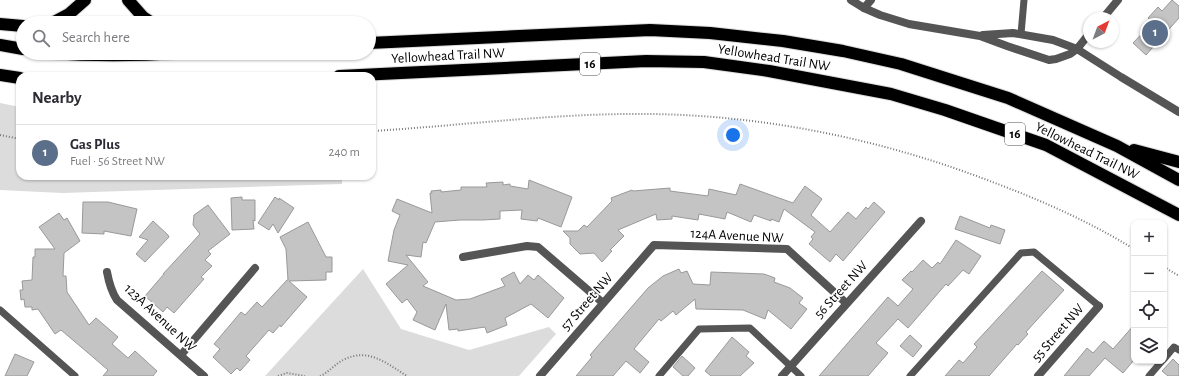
<!DOCTYPE html>
<meta charset="utf-8">
<style>
:root{--surface:#fff;--page:#f7f7f7;--text:#2b2b33;--muted:#7c7c81;--line:#e1e1e2;--accent:#d93025}
body{margin:0;font-family:"Alegreya Sans",sans-serif;background:var(--page);color:var(--text)}
.controls{position:absolute;right:12px;bottom:12px;display:grid;overflow:hidden;border-radius:8px;box-shadow:0 1px 3px #0004}
.controls button{width:36px;height:36px;display:grid;place-items:center;padding:0;border:0;border-bottom:1px solid var(--line);background:var(--surface);color:var(--text);font:20px sans-serif}
.compass{position:absolute;left:1083px;top:12px;width:36px;height:36px;border-radius:50%;background:var(--surface);box-shadow:0 1px 3px #0004;rotate:41deg}
.you{position:absolute;left:733px;top:135px;width:14px;height:14px;margin:-10px;border:3px solid #fff;border-radius:50%;background:#1a73e8;box-shadow:0 0 0 6px #1a73e833}
.badge{display:grid;place-items:center;width:26px;height:26px;border-radius:50%;background:var(--accent);color:#fff;font-size:13px;font-weight:700}
.pin{position:absolute;translate:-50% -50%;border:2px solid #fff;box-shadow:0 1px 4px #0006}
.list{margin:0;padding:0;list-style:none}
h2{display:flex;justify-content:space-between;align-items:center;height:52px;margin:0;padding:0 16px;font-size:17px}
h2 small{font-size:13px;font-weight:400;color:var(--muted)}
.list li{display:grid;grid-template-columns:26px 1fr auto;gap:12px;align-items:center;box-sizing:border-box;height:56px;padding:0 16px;border-top:1px solid var(--line)}
.list b{display:block;font-size:15px;white-space:nowrap}
.list p{margin:0;font-size:13px;white-space:nowrap;color:var(--muted)}
.list em{font-size:13px;font-style:normal;color:var(--muted)}
.icon{flex:none;width:22px;height:22px;fill:none;stroke:currentColor;stroke-width:2;stroke-linecap:round;stroke-linejoin:round}
.map{position:relative;flex:none;width:1179px;height:376px;overflow:hidden}
.search{position:absolute;background:var(--surface);box-shadow:0 1px 3px #0004;left:16px;top:16px;width:360px;height:44px;display:flex;align-items:center;gap:10px;box-sizing:border-box;padding:0 14px;border-radius:22px;color:var(--muted);font-size:15px}
.panel{position:absolute;background:var(--surface);box-shadow:0 1px 3px #0004;left:16px;top:72px;width:360px;height:108px;border-radius:12px}
.map>svg:first-child{display:block}
.green{fill:#dcdcdc}
.building{fill:#c4c4c4;stroke:#999}
.lines{fill:none;stroke-linecap:round;stroke-linejoin:round}
.motorway-casing{stroke:#dbdbdb;stroke-width:14}
.path{stroke:#777;stroke-width:2;stroke-dasharray:1 2;stroke-linecap:butt}
.service{stroke:#555;stroke-width:7}
.minor{stroke:#555;stroke-width:8}
.motorway{stroke:#000;stroke-width:12}
.labels{text-anchor:middle;dominant-baseline:central;stroke-width:3.5;stroke-linejoin:round;paint-order:stroke}
.shield{fill:#fff;stroke:#4c4c4c;stroke-width:1}
.shield-label{font-size:13px;font-weight:bold;fill:#000}
.street-label{font-size:14px;fill:#000;stroke:#fff}
</style>
<div class="map">
<svg width="1179" height="376" viewBox="0 0 1179 376">
<rect width="100%" height="100%" fill="#fff"/>
<g class="green">
<polygon points="0,103 20,107 20,176 342,176 342,184 62,193 0,190"/>
<polygon points="363,269 401,329 469,350 549,327 556,334 519,376 265,376"/>
</g>
<g class="building">
<polygon points="1172,0 1179,6 1179,18 1146,55 1133,43 1153,22 1148,18 1158,7 1162,11"/>
<polygon points="529,180 572,197 561,227 538,218 537,221 521,219 522,210 500,211 500,219 483,220 460,220 435,222 426,243 423,242 421,257 406,255 428,282 423,286 456,300 470,299 505,286 501,279 514,272 520,284 528,275 534,280 538,275 564,298 548,318 531,304 505,318 507,325 487,333 485,327 458,331 458,329 449,330 446,304 435,330 413,320 417,312 407,299 402,303 386,284 408,265 388,261 394,230 400,215 392,211 397,199 432,213 430,193 432,193 431,191 441,190 441,192 461,190 461,187 487,187 486,183 503,182 503,185 510,184 510,186 528,189"/>
<polygon points="740,184 793,203 805,186 822,199 811,215 830,232 848,212 856,219 866,207 868,209 874,202 885,212 843,261 836,254 830,262 809,244 813,239 811,237 815,232 784,209 779,222 771,219 771,221 754,215 751,222 727,212 725,219 699,214 698,220 672,216 672,219 657,220 656,214 618,230 624,236 610,250 612,251 602,262 594,253 580,254 570,244 570,238 563,231 578,231 584,225 587,227 612,201 611,198 632,190 633,191 670,188 670,191 708,196 709,189 736,195"/>
<polygon points="242,197 242,200 255,200 255,221 253,220 254,229 232,230 231,198"/>
<polygon points="275,197 279,200 279,198 294,208 278,233 273,224 269,230 258,223"/>
<polygon points="83,202 108,202 137,209 131,236 104,231 104,234 82,233"/>
<polygon points="208,205 230,234 208,251 211,254 205,260 212,266 201,277 204,279 174,313 167,307 163,312 145,296 164,274 163,274 200,234 193,225 194,215"/>
<polygon points="59,213 64,220 67,218 80,241 64,253 63,276 66,276 67,292 89,325 96,318 118,337 112,344 128,358 135,351 157,371 153,376 103,376 108,370 87,352 61,330 55,334 38,309 32,310 32,307 25,307 24,299 21,300 20,290 23,290 22,281 32,280 33,257 35,257 35,249 55,249 39,227"/>
<polygon points="960,216 990,228 991,225 1005,230 1000,244 955,229"/>
<polygon points="153,221 168,235 169,237 145,262 136,254 148,240 139,237"/>
<polygon points="308,222 326,257 332,257 332,272 326,272 326,280 289,281 307,297 281,327 280,325 273,333 269,330 246,356 250,360 240,371 237,368 231,374 213,357 220,349 214,344 241,312 245,315 257,302 262,307 287,280 288,280 286,249 280,237"/>
<polygon points="956,240 981,256 969,274 963,270 948,286 946,284 908,328 898,319 876,343 888,353 868,376 819,376 888,297 898,306 913,289 902,280 911,271 912,272 923,260 932,268 938,262 940,264"/>
<polygon points="679,269 681,273 687,271 693,284 710,285 711,272 764,274 775,278 774,282 790,288 803,298 799,303 807,309 791,329 768,310 765,319 743,310 696,309 695,299 676,315 673,311 661,321 659,319 634,349 649,362 640,373 626,361 613,376 576,376 592,357 590,355 648,288 663,276"/>
<polygon points="1042,271 1064,290 1026,332 1028,334 1018,345 1017,344 989,376 945,376 959,360 963,363 977,347 974,344"/>
<polygon points="1134,325 1134,360 1123,373 1105,358 1089,376 1064,376 1087,348 1093,353 1104,341 1113,349"/>
<polygon points="910,335 922,346 913,357 900,346"/>
<polygon points="732,337 749,352 746,356 754,363 740,376 711,376 705,371"/>
<polygon points="15,354 34,362 27,376 5,376"/>
<polygon points="682,356 695,368 688,376 683,376 673,367"/>
<polygon points="1173,359 1179,365 1179,376 1168,376 1162,371"/>
</g>
<g class="lines">
<defs>
<g id="motorway">
<polyline points="128,0 143,17 152,23"/>
<polyline points="52,23 69,14 85,0"/>
<polyline points="0,24 23,26"/>
<polyline points="369,43 650,30 710,33 783,41 843,51 901,64 1008,98 1117,146 1179,180"/>
<polyline points="0,45 23,49"/>
<path d="M49 53C92 56 135 56 178 53"/>
<polyline points="0,75 20,78"/>
<polyline points="339,76 646,61 704,62 769,71 891,94 945,110 1046,145 1179,215"/>
<polyline points="1134,150 1179,162"/>
</g>
</defs>
<use href="#motorway" class="motorway-casing"/>
<g class="path">
<path d="M372 131C456 126 540 115 624 114 751 112 877 137 995 183 1043 201 1090 222 1134 249"/>
<polyline points="0,135 20,139"/>
<polyline points="1164,267 1179,276"/>
<polyline points="278,376 287,373 305,376"/>
<path d="M320 376C328 373 335 364 343 360 368 347 386 363 407 376"/>
</g>
<g class="service">
<polyline points="1021,34 1024,0"/>
<polyline points="0,310 75,376"/>
<polyline points="1164,359 1174,347 1179,350"/>
<polyline points="659,376 699,329 750,328 801,376"/>
<polyline points="910,376 1021,253 1034,252 1099,306"/>
<polyline points="1149,376 1162,361"/>
</g>
<g class="minor">
<polyline points="851,0 864,8 880,15 909,24 980,36 1007,46 1049,60 1056,59 1070,54 1077,49 1089,34"/>
<polyline points="864,8 871,0"/>
<polyline points="1103,18 1118,0"/>
<polyline points="983,35 1013,33 1053,40 1077,49 1121,77 1179,112"/>
<polyline points="463,257 527,246 538,247 603,303"/>
<path d="M107 272C109 283 111 291 117 300L204 376"/>
<polyline points="181,355 255,268"/>
<polyline points="540,376 654,245 787,249 846,303"/>
<polyline points="782,376 921,221"/>
<polyline points="1038,376 1099,306"/>
</g>
<use href="#motorway" class="motorway"/>
</g>
<g class="labels">
<g class="shield">
<rect x="580" y="53" width="20" height="22" rx="3"/>
<rect x="1005" y="123" width="20" height="22" rx="3"/>
</g>
<g class="shield-label">
<text x="590" y="64">16</text>
<text x="1015" y="134">16</text>
</g>
<g class="street-label">
<text transform="translate(448 56) rotate(-3)">Yellowhead Trail NW</text>
<text transform="translate(774 58) rotate(9)">Yellowhead Trail NW</text>
<text transform="translate(1087 151) rotate(26)">Yellowhead Trail NW</text>
<text transform="translate(737 236) rotate(3)">124A Avenue NW</text>
<text transform="translate(841 290) rotate(-48)">56 Street NW</text>
<text transform="translate(587 302) rotate(-49)">57 Street NW</text>
<text transform="translate(160 318) rotate(43)">123A Avenue NW</text>
<text transform="translate(1058 333) rotate(-49)">55 Street NW</text>
</g>
</g>
</svg>
<div class="controls">
<button>+</button>
<button>−</button>
<button><svg class="icon" aria-label="locate" viewBox="0 0 24 24"><circle cx="12" cy="12" r="6"/><path d="M12 2v4M12 18v4M2 12h4M18 12h4"/></svg></button>
<button><svg class="icon" aria-label="layers" viewBox="0 0 24 24"><path d="M12 4l9 5-9 5-9-5zM3 14l9 5 9-5"/></svg></button>
</div>
<svg class="compass" viewBox="-18 -18 36 36"><path d="M0-13l5 13h-10z" fill="#e53935"/><path d="M0 13l5-13h-10z" fill="#7c7c81"/></svg>
<div class="you"></div>
<div class="pin badge" style="left:1155px;top:33px;background:#5c6f8a">1</div>
<div class="search"><svg class="icon" aria-label="search" viewBox="0 0 24 24"><circle cx="10" cy="10" r="6"/><path d="M15 15l6 6"/></svg>Search here</div>
<section class="panel">
<h2>Nearby<small></small></h2>
<ul class="list">
<li><span class="badge" style="background:#5c6f8a">1</span><div><b>Gas Plus</b><p>Fuel · 56 Street NW</p></div><em>240 m</em></li>
</ul>
</section>
</div>
